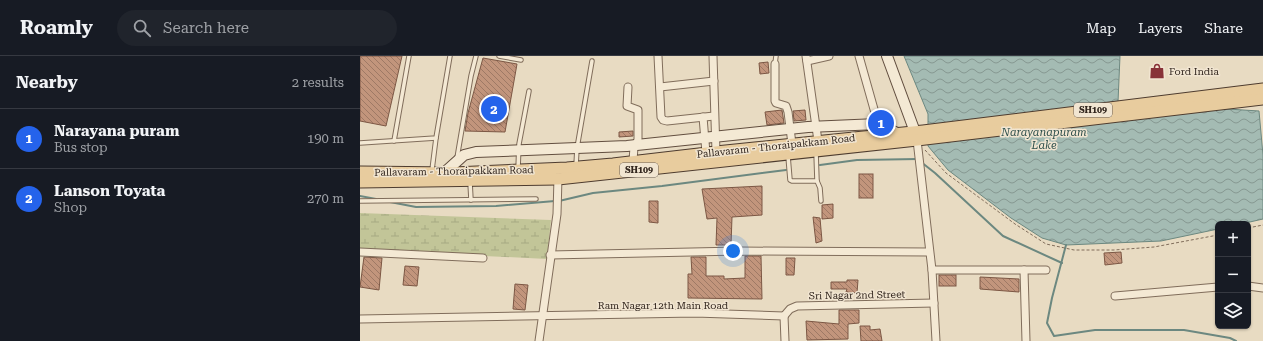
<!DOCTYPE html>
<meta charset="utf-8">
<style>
:root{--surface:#171b24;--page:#20242c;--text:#f1f3f6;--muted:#9ea1a6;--line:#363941;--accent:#2563eb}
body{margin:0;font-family:"Roboto Serif",serif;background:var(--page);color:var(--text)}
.controls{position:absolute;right:12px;bottom:12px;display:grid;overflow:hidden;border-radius:6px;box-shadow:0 1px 3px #0004}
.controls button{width:36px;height:36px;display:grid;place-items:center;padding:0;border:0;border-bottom:1px solid var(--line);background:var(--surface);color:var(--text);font:20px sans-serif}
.you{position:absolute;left:373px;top:195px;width:14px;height:14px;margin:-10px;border:3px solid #fff;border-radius:50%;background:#1a73e8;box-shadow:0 0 0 6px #1a73e833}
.badge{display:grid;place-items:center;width:26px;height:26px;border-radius:50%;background:var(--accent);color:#fff;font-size:13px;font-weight:700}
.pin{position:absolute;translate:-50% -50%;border:2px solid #fff;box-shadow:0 1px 4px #0006}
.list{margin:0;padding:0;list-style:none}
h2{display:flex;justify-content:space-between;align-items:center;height:52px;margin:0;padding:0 16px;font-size:17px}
h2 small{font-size:13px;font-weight:400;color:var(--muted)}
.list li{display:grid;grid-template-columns:26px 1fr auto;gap:12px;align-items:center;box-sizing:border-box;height:60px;padding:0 16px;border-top:1px solid var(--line)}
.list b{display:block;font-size:15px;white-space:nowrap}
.list p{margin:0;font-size:13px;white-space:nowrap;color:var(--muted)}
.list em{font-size:13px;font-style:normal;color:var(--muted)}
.icon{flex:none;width:22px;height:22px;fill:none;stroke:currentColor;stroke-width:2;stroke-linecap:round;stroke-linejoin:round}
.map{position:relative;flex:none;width:903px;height:285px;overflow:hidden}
header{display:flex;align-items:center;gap:24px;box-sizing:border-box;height:56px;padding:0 20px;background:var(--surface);border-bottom:1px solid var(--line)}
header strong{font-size:19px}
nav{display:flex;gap:22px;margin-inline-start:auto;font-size:14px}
.search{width:280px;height:36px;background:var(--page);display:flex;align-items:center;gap:10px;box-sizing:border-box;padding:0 14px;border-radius:22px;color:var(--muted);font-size:15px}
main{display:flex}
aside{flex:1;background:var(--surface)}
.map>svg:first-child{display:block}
.wetland{fill:url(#wetland-marsh)}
.water{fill:url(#water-waves);stroke:#6c8880}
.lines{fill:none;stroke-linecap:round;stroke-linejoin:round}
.stream{stroke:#6c8880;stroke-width:2}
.building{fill:url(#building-back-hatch);stroke:#7c5744}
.lane-casing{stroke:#806d5b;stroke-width:5.5}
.street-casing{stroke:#806d5b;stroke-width:9}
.secondary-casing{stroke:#624e3f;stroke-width:12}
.primary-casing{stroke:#4e3c2f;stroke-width:13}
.path{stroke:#806d5b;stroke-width:1;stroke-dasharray:3 2;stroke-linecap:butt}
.lane{stroke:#f4e9d4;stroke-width:3.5}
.street{stroke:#f4e9d4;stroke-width:7}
.secondary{stroke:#f4e9d4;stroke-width:10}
.primary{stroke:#e8cc9e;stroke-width:11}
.labels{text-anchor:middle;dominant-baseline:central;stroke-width:3;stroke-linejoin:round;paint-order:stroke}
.shield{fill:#f1e5d1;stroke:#6b5f54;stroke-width:1}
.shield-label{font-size:9px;font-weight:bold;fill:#32261e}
.poi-label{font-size:10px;fill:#32261e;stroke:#f1e5d1;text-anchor:start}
.street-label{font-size:10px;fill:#32261e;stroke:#f1e5d1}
.water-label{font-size:11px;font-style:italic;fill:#2f504c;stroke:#f1e5d1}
</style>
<header>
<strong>Roamly</strong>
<div class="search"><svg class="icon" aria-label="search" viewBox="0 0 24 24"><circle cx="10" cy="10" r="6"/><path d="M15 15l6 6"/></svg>Search here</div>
<nav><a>Map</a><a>Layers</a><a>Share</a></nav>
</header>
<main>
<aside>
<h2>Nearby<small>2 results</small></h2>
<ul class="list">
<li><span class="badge">1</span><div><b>Narayana puram</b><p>Bus stop</p></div><em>190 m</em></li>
<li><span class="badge">2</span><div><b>Lanson Toyata</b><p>Shop</p></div><em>270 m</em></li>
</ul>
</aside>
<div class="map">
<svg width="903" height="285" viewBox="0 0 903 285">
<defs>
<pattern id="wetland-marsh" width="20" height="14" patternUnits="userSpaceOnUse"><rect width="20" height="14" fill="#c2c598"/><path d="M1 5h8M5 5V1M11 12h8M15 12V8" fill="none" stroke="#a7a983"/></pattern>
<pattern id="water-waves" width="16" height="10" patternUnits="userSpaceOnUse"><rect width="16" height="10" fill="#a4bbb3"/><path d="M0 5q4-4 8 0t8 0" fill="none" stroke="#869891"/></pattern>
<pattern id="building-back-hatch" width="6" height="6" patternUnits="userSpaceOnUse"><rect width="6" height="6" fill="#c2957c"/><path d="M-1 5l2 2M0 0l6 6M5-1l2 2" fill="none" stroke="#9e7965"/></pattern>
</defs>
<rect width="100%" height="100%" fill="#e8dbc2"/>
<polygon class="wetland" points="0,157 191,164 187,203 0,194"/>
<polygon class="water" points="544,0 760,0 758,46 899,55 903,99 903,163 881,168 858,168 858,173 801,185 706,189 682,182 651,162 588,114 568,90 568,58"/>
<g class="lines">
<g class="stream">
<polyline points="561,106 575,117 643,180 702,207"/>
<polyline points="460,109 497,104 558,103"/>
<polyline points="0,140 16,143"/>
<polyline points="199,145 233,137 302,130 426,114"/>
<polyline points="30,146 56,151 136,150 195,145"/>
<polyline points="706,189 692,242 687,267 694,280 735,274 824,274 870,282 876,285"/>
</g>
</g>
<g class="building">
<polygon points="0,0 42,0 26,70 0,65"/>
<polygon points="123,2 157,8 145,76 105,75 108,57"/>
<polygon points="408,6 409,17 400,18 399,7"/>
<polygon points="422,54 424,67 407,69 405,56"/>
<polygon points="445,54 446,64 434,65 433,55"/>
<polygon points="273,75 273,80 259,81 259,76"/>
<rect x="499" y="118" width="14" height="24"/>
<polygon points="402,130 402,159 372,161 371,189 356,189 357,162 347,163 342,133"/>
<polygon points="289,145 298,145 298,167 289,166"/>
<polygon points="473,148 473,162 462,163 462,149"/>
<polygon points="453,161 460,162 462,185 456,187"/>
<polygon points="761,196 762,207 745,209 744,197"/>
<polygon points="385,200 401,200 402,243 328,242 328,218 332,218 331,201 346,201 346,220 364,220 364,223 385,222"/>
<polygon points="4,201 22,202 19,234 0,231"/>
<polygon points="426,202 435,202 434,219 426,219"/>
<polygon points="45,210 59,211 57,230 43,229"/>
<rect x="579" y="219" width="17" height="11"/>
<polygon points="620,221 659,223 659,236 620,233"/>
<polygon points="487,224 498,224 497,237 486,236 487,233 471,233 471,226 487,226"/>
<polygon points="155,228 168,229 165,254 153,253"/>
<polygon points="479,254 499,254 499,267 488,268 488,283 447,284 446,265 479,268"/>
<polygon points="500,270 510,270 510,274 520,273 522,285 501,285"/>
</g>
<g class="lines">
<defs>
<g id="lane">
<polyline points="139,0 161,4"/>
<polyline points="415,8 416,0"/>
<polyline points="34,85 49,0"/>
<polyline points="0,87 76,82 90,0"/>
<polyline points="456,96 457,125"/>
<polyline points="428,100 430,124 432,125 457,125 460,132 461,145"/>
<polyline points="97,102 111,20 116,0"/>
<polyline points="216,110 217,92 232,5"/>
<polyline points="158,113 159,88 169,35"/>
<polyline points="72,114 76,82"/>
<polyline points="110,126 111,144"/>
<polyline points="0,145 176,143"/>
</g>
<g id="street">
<polyline points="298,0 301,61 303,64 307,65 354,60"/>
<polyline points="353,0 356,96"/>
<polyline points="446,0 458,85"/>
<polyline points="499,0 519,71"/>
<polyline points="447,5 469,0"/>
<polyline points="415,8 415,45 416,47 426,50 428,56 432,88"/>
<polyline points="268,31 267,50 278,54 278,84 274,91 273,105"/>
<polyline points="300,31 354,25"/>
<polyline points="343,61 346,97"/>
<polyline points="557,84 572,214 576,285"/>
<polyline points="0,196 123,202"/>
<polyline points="190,199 379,195 569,196"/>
<polyline points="572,214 686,214"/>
<polyline points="664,214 666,285"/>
<polyline points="888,230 903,232"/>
<polyline points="755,240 858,231"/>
<polyline points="424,260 430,253 437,250 574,247"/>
<polyline points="424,260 425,285"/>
<polyline points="0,263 335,257 424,260"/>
<polyline points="179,285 197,158 198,121"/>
</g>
<g id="secondary">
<polyline points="527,0 555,76"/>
<polyline points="84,117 104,99 116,96 267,90 448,71 518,68 537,77"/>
</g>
<g id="primary">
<polyline points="0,116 94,117 207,112 253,108 356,96 563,75 903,33"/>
<polyline points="0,126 198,123 557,84 903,43"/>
</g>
</defs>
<use href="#lane" class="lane-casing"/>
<use href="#street" class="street-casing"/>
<use href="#secondary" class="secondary-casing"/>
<use href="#primary" class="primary-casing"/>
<g class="path">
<polyline points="565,94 586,117 655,168 686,188 714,194 754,194 794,191 858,179"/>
<polyline points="888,172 903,169"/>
</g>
<use href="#lane" class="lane"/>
<use href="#street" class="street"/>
<use href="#secondary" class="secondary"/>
<use href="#primary" class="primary"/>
</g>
<defs>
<symbol id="shop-bare" viewBox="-9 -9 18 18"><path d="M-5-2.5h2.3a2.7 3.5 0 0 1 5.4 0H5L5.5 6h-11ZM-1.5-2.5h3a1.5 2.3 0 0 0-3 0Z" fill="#883238" stroke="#f1e5d1" stroke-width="2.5" paint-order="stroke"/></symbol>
</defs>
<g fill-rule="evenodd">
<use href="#shop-bare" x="786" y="4" width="22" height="22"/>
</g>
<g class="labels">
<g class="shield">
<rect x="714" y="47" width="38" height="14" rx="3"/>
<rect x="260" y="107" width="38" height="14" rx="3"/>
</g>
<g class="shield-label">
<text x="733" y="54">SH109</text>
<text x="279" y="114">SH109</text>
</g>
<g class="poi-label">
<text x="809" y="15">Ford India</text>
</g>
<g class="street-label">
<text transform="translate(416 90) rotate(-6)">Pallavaram - Thoraipakkam Road</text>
<text transform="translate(94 115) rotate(-1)">Pallavaram - Thoraipakkam Road</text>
<text transform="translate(497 239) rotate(-1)">Sri Nagar 2nd Street</text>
<text x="303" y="249">Ram Nagar 12th Main Road</text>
</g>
<g class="water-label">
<text x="684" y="76">Narayanapuram<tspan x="684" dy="13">Lake</tspan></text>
</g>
</g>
</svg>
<div class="controls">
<button>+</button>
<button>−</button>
<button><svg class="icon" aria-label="layers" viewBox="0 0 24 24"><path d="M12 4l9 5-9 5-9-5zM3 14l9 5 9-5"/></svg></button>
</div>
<div class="you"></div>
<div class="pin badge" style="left:521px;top:67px">1</div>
<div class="pin badge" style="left:134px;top:53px">2</div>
</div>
</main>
